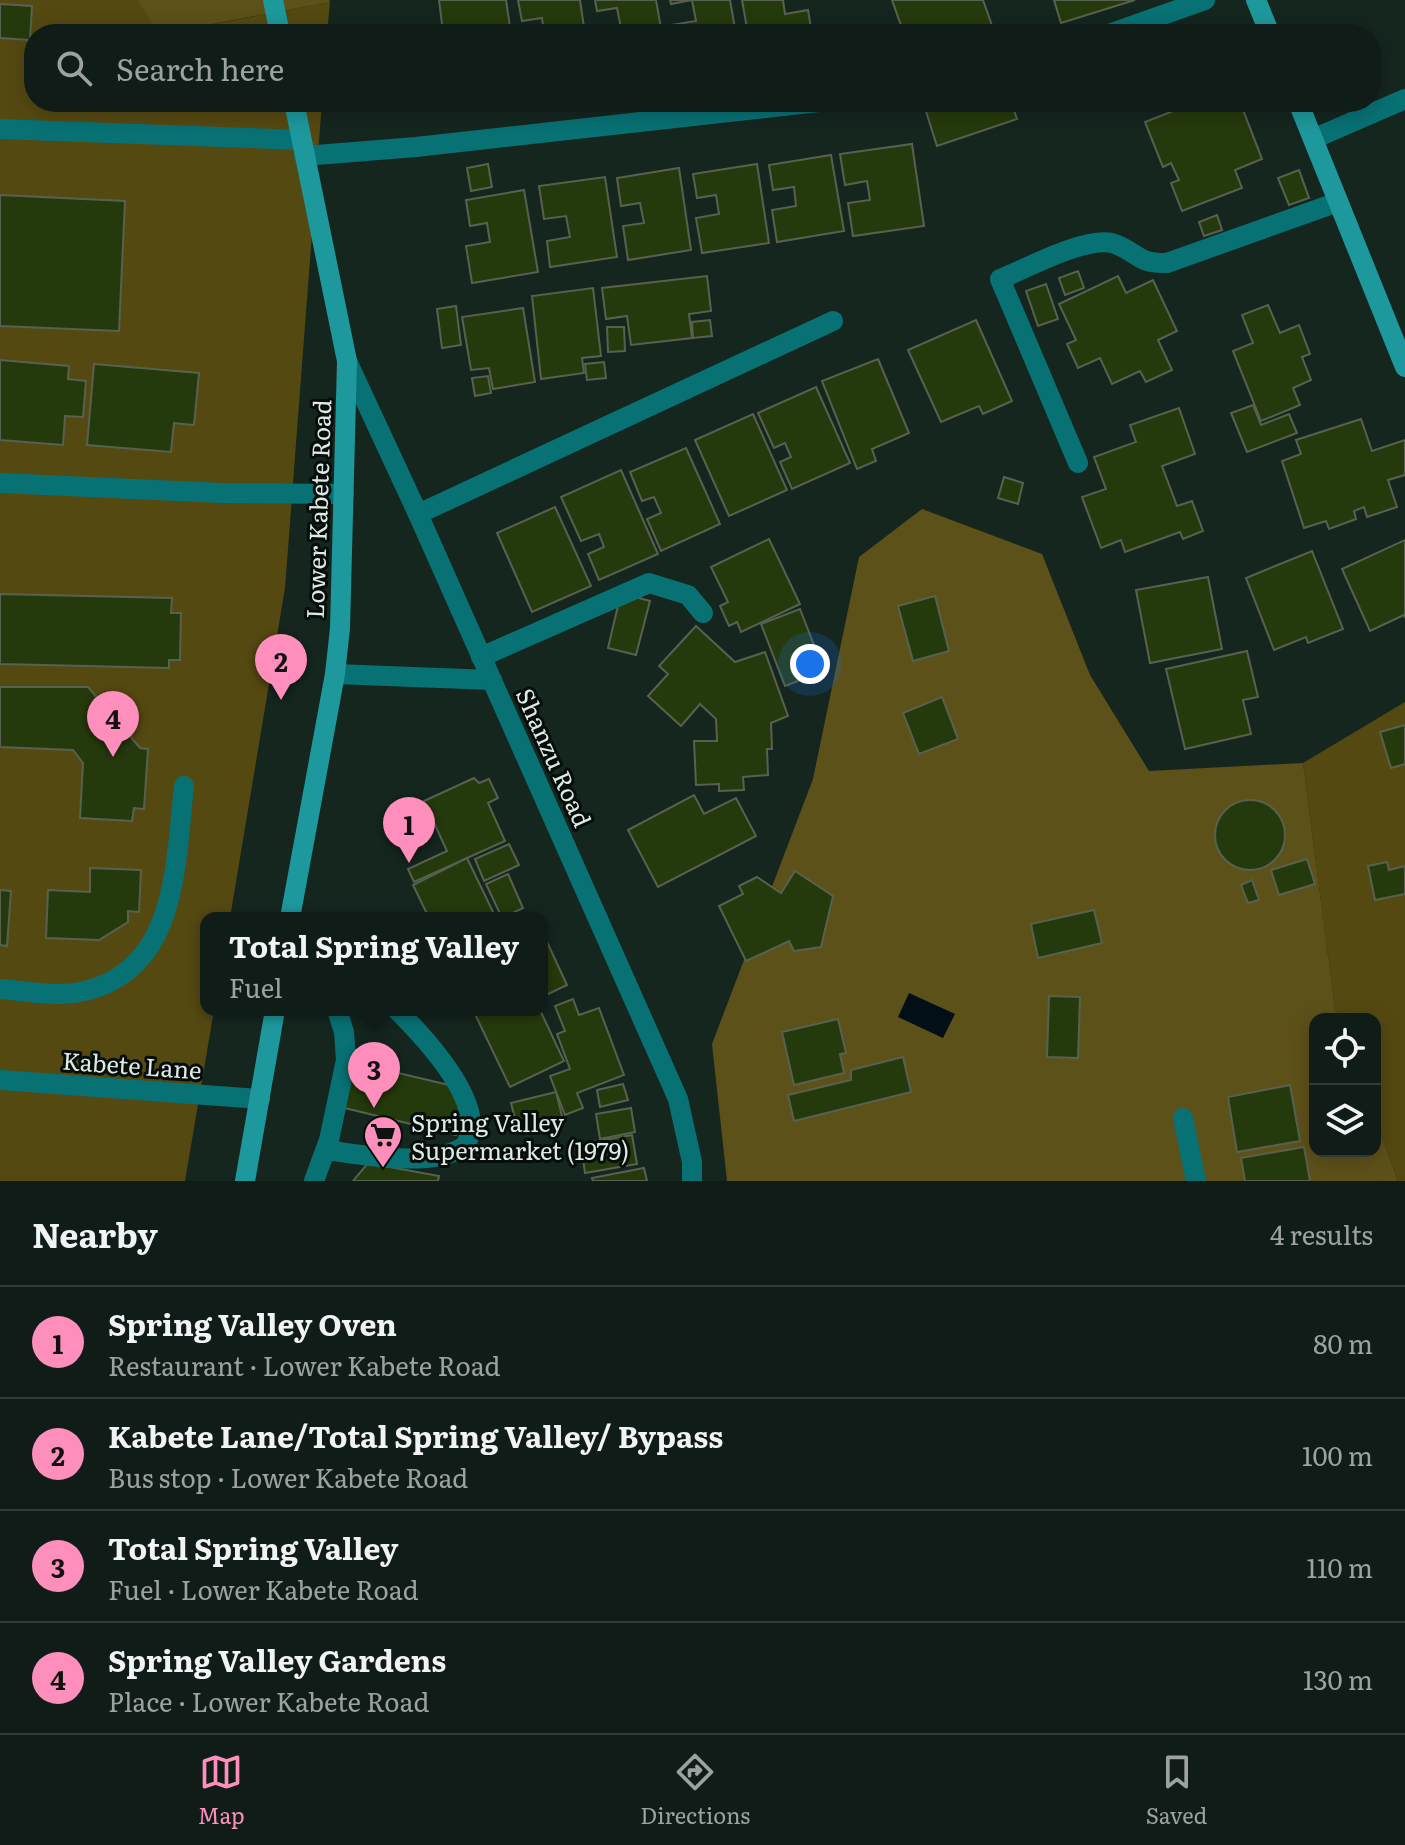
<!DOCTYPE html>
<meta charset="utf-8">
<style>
:root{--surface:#101c17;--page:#192520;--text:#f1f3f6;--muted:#9ca1a1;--line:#303a36;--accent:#fe8ebb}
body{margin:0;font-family:Literata,serif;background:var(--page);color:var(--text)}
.controls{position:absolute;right:24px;bottom:24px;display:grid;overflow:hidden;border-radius:16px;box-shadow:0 4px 20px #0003}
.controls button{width:72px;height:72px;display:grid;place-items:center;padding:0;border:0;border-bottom:2px solid var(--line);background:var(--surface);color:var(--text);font:40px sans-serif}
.you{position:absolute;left:810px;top:664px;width:28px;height:28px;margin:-20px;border:6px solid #fff;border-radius:50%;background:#1a73e8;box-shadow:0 0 0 12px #1a73e833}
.badge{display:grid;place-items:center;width:52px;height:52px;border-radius:50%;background:var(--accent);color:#111;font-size:26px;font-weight:700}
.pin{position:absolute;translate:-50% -66px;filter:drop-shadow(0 2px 4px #0008)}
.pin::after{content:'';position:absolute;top:42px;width:28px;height:24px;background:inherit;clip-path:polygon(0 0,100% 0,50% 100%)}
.popup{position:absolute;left:200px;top:912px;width:348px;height:104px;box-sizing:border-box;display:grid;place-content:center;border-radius:16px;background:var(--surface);filter:drop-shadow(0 2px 6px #0005);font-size:26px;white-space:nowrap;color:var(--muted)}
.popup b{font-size:30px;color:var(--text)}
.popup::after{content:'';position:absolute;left:50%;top:100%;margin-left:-16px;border:16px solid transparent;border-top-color:var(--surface)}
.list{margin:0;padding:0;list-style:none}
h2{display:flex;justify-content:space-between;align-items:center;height:104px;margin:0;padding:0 32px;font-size:34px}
h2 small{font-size:26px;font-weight:400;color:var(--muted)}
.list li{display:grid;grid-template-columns:52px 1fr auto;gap:24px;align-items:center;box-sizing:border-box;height:112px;padding:0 32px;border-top:2px solid var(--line)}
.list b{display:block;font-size:30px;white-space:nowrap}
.list p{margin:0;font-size:26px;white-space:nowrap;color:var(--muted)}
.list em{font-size:26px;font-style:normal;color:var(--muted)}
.icon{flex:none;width:44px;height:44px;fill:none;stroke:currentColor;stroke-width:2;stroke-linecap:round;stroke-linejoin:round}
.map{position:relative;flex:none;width:1405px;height:1181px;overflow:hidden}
.search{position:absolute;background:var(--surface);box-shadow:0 4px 20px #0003;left:24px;right:24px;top:24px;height:88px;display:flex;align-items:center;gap:20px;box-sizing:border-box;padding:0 28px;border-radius:32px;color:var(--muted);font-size:30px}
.sheet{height:552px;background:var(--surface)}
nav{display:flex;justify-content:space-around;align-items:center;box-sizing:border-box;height:112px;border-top:2px solid var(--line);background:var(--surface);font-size:22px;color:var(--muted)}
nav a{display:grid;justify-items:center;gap:4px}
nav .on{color:var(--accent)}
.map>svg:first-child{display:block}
.green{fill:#554912}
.forest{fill:#5d511a}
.water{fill:#030f16}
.building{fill:#253a0c;stroke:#586150;stroke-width:2}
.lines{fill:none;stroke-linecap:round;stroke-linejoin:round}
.lane{stroke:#087174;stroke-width:20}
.street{stroke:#087174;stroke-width:20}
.secondary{stroke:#1d999d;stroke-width:20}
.labels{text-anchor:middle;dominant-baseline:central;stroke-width:6;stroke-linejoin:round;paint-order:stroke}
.street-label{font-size:24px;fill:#dfeae4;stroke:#060d0a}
.poi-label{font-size:24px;fill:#dfeae4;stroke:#060d0a;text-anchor:start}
</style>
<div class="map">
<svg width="1405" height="1181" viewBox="0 0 1405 1181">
<rect width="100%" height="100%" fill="#15261f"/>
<g class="green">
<polygon points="0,0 137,0 160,34 330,2 327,34 34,34 34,102 322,102 285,588 230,918 206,918 206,1010 214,1010 185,1181 0,1181"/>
<polygon points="1405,702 1405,1181 1398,1181 1375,1118 1375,1019 1339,1019 1335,1009 1303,763"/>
</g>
<g class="forest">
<polygon points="137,0 329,0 330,2 159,34"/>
<polygon points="922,509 1042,554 1090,675 1149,771 1303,763 1335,1009 1339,1019 1315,1019 1315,1151 1375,1151 1375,1118 1398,1181 727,1181 712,1044 813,779 859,557"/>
</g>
<polygon class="water" points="909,993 955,1014 943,1038 898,1017"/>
<g class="building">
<polygon points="439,0 506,0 511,34 468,34 467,28 443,32"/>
<polygon points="518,0 580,0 585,34 544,34 542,18 522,21"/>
<polygon points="595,0 656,0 662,34 597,34 597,32 621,28 617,8 597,11"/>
<polygon points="670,0 730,0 736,34 673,34 671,25 696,21 692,0 671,4"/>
<polygon points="742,0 783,0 785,14 808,10 812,34 748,34"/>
<polygon points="892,0 983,0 995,34 979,34 978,32 972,34 904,34"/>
<polygon points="1054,0 1135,0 1061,23"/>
<polygon points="0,4 32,6 30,40 0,38"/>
<polygon points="923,102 1011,102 1017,119 937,146"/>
<polygon points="1196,102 1240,102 1262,159 1235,170 1242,188 1182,211 1171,183 1179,180 1171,163 1163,167 1145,122"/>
<polygon points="912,144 924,226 853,236 848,203 870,200 867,181 845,185 840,154"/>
<polygon points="831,155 844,231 777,242 772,210 796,206 794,187 773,190 769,165"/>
<polygon points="488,164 492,187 471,191 467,168"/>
<polygon points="757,164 769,243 702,253 696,218 719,214 716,195 697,198 693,174"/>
<polygon points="679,168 691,250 628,260 623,226 644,223 640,203 621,206 617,178"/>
<polygon points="1299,170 1309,198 1289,205 1278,178"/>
<polygon points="605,177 617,257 550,267 547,241 570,237 566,216 544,219 539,186"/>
<polygon points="524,190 538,272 472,283 466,246 490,242 487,223 470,226 466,200"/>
<polygon points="0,195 125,201 119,331 0,326"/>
<polygon points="1217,215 1222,230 1204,236 1199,222"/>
<polygon points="1078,271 1084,288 1065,295 1059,278"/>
<polygon points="707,276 711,311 689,314 692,338 631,345 627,316 606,319 602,288"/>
<polygon points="1118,276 1126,293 1153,280 1177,331 1158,340 1172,370 1146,382 1140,371 1112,384 1100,358 1078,368 1067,344 1076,340 1059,304"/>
<polygon points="1046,284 1058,319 1038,326 1026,291"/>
<polygon points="593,288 601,356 582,358 584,373 541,379 532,296"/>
<polygon points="1268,305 1280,333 1299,325 1310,354 1302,357 1311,380 1293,388 1300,405 1261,421 1233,351 1253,343 1242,315"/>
<polygon points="456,306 461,345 442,348 437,309"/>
<polygon points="523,308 535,382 493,389 489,368 471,370 462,317"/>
<polygon points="710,320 712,336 693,338 692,322"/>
<polygon points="976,320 1012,401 983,414 979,406 941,422 908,350"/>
<polygon points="607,327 624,327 625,351 608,352"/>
<polygon points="878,359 909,433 872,449 876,461 857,469 822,381"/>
<polygon points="0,360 69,366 68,379 86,381 83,417 65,416 63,445 0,440"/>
<polygon points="604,362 606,378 587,380 585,364"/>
<polygon points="94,364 199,373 194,425 174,423 171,452 87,445"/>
<polygon points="488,376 491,393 475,396 472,378"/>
<polygon points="816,387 850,463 792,489 780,462 791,457 785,443 774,448 758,413"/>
<polygon points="1253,405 1261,425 1289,414 1297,433 1247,452 1231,413"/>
<polygon points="1179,408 1195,454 1162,466 1177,506 1192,501 1203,531 1183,539 1180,532 1125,552 1121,540 1101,548 1082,497 1106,489 1094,457 1136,442 1130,425"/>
<polygon points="753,414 787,490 729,516 695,440"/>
<polygon points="1361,419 1372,451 1405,440 1405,475 1388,480 1397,507 1367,517 1364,507 1354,511 1356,519 1329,529 1326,521 1304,528 1282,461 1301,454 1296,440"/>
<polygon points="686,448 720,524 661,551 647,519 661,513 654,497 642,501 630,472"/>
<polygon points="621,470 658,554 599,580 588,554 604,547 599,534 581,541 561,497"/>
<polygon points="1004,477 1023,483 1018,504 998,498"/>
<polygon points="555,507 591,586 532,612 497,533"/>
<polygon points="769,539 800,604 741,632 737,622 729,626 720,606 728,602 711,567"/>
<polygon points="1405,540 1405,618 1404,615 1370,631 1342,569"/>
<polygon points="1312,551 1343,629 1308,643 1306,637 1274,650 1246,578"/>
<polygon points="1208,577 1222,649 1150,663 1136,590"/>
<polygon points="621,593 650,601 636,655 608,648"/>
<polygon points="0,594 172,598 171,613 181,613 180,660 169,660 169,668 0,664"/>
<polygon points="935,596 949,651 913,661 898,606"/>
<polygon points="800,609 824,671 785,686 761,624"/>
<polygon points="696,626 735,662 765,652 788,716 771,723 772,749 767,749 768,775 743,777 744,790 719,791 719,784 696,785 694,741 717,741 716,719 700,704 681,726 648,696 668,674 659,666"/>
<polygon points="1247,651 1258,697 1243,700 1251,734 1185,749 1166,669"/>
<polygon points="0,687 88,687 140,748 148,749 144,809 134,808 132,821 80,818 83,763 73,750 0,747"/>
<polygon points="942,697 958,739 919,754 903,713"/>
<polygon points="1405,725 1405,764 1391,768 1380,732"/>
<polygon points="474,778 479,783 489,779 498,798 488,803 505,841 414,882 408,869 447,851 424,801"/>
<polygon points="694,795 704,814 736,798 756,836 658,887 628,830"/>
<circle cx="1250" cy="835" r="35"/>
<polygon points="509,844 519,865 484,881 475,859"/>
<polygon points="467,858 496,918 429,918 413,885"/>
<polygon points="1307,859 1315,884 1279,895 1271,870"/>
<polygon points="1387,862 1389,870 1405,866 1405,894 1375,900 1368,866"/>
<polygon points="90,868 141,870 139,912 128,911 128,922 99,940 46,938 48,890 90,892"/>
<polygon points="795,871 833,896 821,947 794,951 789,941 746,961 719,906 743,894 739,886 757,877 781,893"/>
<polygon points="508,874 523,908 502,918 486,884"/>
<polygon points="1252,880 1259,900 1248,903 1241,885"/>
<polygon points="0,890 11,891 7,946 0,945"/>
<polygon points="1094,910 1102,943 1038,958 1031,924"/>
<polygon points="542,931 567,985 542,997"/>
<polygon points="1049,996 1080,997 1078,1058 1047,1057"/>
<polygon points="573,999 579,1015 599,1008 624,1075 577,1093 583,1108 565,1115 550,1076 570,1069 557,1034 565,1031 555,1006"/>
<polygon points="473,1010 540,1010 564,1061 510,1087"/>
<polygon points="838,1019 846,1053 840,1054 844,1073 794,1085 782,1032"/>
<polygon points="903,1057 911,1092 794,1121 788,1095 851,1080 851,1070"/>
<polygon points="339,1059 466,1089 456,1135 328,1104"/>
<polygon points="623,1084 628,1100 600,1107 597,1090"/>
<polygon points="1290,1085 1300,1141 1237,1152 1228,1097"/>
<polygon points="556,1092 563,1120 518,1131 511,1103"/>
<polygon points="631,1108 635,1132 600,1139 596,1114"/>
<polygon points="632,1135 637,1164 585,1173 581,1144"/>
<polygon points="1304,1147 1310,1181 1245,1181 1241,1158"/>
<polygon points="368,1163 439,1176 438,1181 353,1181"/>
<polygon points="644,1168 647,1181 593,1181 592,1178"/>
</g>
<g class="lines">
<g class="lane">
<polyline points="1109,34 1205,0"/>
<polyline points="0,129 302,140"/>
<polyline points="1313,139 1405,99"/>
<polyline points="304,156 416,147 819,102"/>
<path d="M1078 463 1000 279C1026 269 1089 234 1115 244 1139 253 1137 264 1167 263L1338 202"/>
<polyline points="418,514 833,321"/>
<polyline points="481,657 649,583 688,595 703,613"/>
<polyline points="335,674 492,680"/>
<path d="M0 989C25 991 55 997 80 992 178 972 175 866 184 786"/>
<polyline points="1183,1118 1196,1181"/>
<path d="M326 1150C364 1155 435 1169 466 1145 468 1139 471 1132 471 1126 471 1087 423 1036 397 1010"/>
<polyline points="314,1181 329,1140 346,1060 344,1032 337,1010"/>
</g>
<g class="street">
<polyline points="347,361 418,514 678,1099 692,1162 692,1181"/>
<polyline points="0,483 222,493 344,494"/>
<polyline points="0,1080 260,1099"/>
</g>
<g class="secondary">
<polyline points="273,0 280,34"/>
<polyline points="1256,0 1270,34"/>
<polyline points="1298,102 1405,367"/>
<polyline points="290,918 335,674 340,628 347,361 294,102"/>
<polyline points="245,1181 275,1010"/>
</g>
</g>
<defs>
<symbol id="supermarket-pin" viewBox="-11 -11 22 30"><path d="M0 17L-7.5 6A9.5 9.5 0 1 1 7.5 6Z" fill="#fe8ebb" stroke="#060d0a"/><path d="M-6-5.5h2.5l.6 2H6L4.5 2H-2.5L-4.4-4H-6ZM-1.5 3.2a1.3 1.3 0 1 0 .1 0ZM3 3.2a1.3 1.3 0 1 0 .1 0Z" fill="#111"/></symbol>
</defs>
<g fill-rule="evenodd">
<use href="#supermarket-pin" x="361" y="1113" width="44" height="60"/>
</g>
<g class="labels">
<g class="street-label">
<text transform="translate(317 509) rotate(-88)">Lower Kabete Road</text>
<text transform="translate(555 757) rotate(66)">Shanzu Road</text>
<text transform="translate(132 1064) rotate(4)">Kabete Lane</text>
</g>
<g class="poi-label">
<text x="411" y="1121">Spring Valley<tspan x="411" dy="28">Supermarket (1979)</tspan></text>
</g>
</g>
</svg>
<div class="controls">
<button><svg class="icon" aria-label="locate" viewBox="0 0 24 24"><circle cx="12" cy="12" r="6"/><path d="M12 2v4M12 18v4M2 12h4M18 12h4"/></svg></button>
<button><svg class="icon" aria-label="layers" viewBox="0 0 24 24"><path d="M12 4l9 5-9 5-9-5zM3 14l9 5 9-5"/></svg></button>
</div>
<div class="you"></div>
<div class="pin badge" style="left:409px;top:863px">1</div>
<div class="pin badge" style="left:281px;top:700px">2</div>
<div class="pin badge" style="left:374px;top:1108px">3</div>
<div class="popup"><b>Total Spring Valley</b>Fuel</div>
<div class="pin badge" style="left:113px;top:757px">4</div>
<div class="search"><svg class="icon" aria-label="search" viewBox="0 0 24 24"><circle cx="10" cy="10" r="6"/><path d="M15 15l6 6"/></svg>Search here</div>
</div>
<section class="sheet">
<h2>Nearby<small>4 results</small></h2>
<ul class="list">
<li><span class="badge">1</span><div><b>Spring Valley Oven</b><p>Restaurant · Lower Kabete Road</p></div><em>80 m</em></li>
<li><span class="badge">2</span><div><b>Kabete Lane/Total Spring Valley/ Bypass</b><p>Bus stop · Lower Kabete Road</p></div><em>100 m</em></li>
<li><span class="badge">3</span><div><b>Total Spring Valley</b><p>Fuel · Lower Kabete Road</p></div><em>110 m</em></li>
<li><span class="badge">4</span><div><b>Spring Valley Gardens</b><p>Place · Lower Kabete Road</p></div><em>130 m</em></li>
</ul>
</section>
<nav>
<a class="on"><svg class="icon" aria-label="map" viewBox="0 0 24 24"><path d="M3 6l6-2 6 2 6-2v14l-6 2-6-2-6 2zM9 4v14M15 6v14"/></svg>Map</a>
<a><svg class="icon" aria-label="directions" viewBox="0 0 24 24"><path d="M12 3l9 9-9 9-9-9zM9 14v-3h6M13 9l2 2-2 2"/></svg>Directions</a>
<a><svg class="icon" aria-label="saved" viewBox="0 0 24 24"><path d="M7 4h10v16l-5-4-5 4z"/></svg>Saved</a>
</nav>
